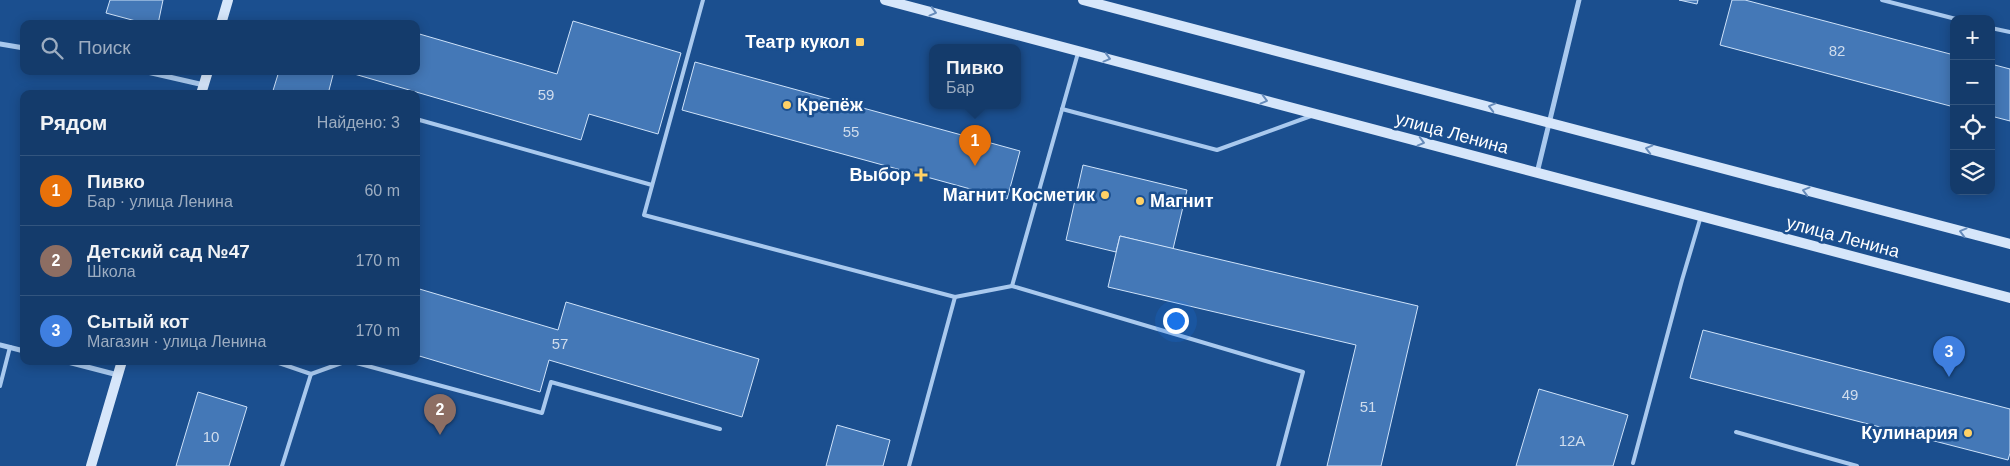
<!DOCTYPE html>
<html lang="ru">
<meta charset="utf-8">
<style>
:root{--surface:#143b6b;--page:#1d4271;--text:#f1f3f6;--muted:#9dadc1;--line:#33557e;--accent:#ffd166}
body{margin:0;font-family:Helvetica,sans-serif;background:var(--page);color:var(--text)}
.controls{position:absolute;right:15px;top:15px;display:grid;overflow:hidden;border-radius:10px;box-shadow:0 2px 12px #0003}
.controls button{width:45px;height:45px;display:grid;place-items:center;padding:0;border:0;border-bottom:1px solid var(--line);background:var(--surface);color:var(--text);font:25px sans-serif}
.you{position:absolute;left:1175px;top:320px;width:18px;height:18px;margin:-12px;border:4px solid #fff;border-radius:50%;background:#1a73e8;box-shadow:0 0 0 8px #1a73e833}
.badge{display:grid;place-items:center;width:32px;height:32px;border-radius:50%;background:var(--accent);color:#fff;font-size:16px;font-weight:700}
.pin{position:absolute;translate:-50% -41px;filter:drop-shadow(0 1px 2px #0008)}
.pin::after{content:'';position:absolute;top:26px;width:18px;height:15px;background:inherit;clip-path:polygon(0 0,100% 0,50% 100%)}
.popup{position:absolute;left:929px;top:44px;width:92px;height:65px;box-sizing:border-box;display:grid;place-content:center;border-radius:10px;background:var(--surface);filter:drop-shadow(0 1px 4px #0005);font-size:16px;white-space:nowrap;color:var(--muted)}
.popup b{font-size:19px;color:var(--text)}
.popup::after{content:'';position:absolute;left:50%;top:100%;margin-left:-10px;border:10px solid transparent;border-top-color:var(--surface)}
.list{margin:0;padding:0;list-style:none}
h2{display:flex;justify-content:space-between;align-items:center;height:65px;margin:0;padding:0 20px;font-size:21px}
h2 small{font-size:16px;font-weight:400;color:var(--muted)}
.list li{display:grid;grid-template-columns:32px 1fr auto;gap:15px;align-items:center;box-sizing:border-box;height:70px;padding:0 20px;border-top:1px solid var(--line)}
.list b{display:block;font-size:19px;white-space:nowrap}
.list p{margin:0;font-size:16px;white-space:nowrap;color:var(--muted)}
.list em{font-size:16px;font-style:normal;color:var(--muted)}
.icon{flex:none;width:28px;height:28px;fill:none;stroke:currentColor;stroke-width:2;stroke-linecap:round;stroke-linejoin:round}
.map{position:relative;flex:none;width:2010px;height:466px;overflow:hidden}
.search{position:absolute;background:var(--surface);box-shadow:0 2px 12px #0003;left:20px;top:20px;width:400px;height:55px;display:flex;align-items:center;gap:12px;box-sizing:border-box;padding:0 18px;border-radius:10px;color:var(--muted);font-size:19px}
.panel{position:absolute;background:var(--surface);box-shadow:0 2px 12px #0003;left:20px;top:90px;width:400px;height:275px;border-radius:10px}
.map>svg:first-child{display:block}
.building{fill:#4478b7;stroke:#cfe3fa}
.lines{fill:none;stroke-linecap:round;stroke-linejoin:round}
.lane{stroke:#a9c9ee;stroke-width:4}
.street{stroke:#a9c9ee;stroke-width:5}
.secondary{stroke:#d6e6fa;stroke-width:10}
.oneway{stroke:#668bba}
.poi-dot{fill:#ffd166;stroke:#1b4f8f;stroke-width:2}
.labels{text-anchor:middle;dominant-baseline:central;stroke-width:5;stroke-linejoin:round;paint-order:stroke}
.number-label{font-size:15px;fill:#d0dded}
.poi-label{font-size:18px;font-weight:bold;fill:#fff;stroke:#1b4f8f;text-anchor:end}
.street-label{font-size:18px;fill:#fff;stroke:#1b4f8f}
</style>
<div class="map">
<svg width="2010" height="466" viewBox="0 0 2010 466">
<rect width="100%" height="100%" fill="#1b4f8f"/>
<g class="building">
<polygon points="110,0 163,0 158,24 147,24 106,13"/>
<polygon points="1679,0 1698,0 1697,4"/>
<polygon points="1732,0 1745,0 1954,55 1954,107 1720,45"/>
<polygon points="573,21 681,53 658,134 589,114 581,140 344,71 416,71 416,33 557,74"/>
<polygon points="695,62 1020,151 1007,199 682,110"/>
<polygon points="1991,64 2010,69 2010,121 1991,116"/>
<polygon points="279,71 334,71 328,94 272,94"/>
<polygon points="1083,165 1187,190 1173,249 1120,236 1116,252 1066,240"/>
<polygon points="1120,236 1418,306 1381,466 1327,466 1356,345 1108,287"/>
<polygon points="416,288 558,330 566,302 759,359 742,417 549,360 540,392 416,355"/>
<polygon points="1703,330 2010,409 2010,453 2008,460 1690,378"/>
<polygon points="1539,389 1628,415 1613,466 1516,466"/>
<polygon points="198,392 247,407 229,466 176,466"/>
<polygon points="837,425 890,440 883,466 826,466"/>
</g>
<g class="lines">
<g class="lane">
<polyline points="703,0 644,215 955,297 1012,286 1078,53"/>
<polyline points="1882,0 1956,19"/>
<polyline points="1991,28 2010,32"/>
<polyline points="1062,109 1217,150 1311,116"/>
<polyline points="416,119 652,185"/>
<polyline points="1012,286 1303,372 1278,466"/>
<polyline points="273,361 311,374 282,466"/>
<polyline points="349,361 542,413 551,382 720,429"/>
<polyline points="311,374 347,361"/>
<polyline points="0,386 10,347"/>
<polyline points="1736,432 1857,466"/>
<polyline points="1633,463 1682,280 1701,216"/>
<polyline points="909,466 955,297"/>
</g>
<g class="street">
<polyline points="0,44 24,48"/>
<polyline points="143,71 204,85"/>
<polyline points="1537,173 1579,0"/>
<polyline points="0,345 24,351"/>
<polyline points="64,361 118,375"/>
</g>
<g class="secondary">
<polyline points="885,0 2010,298"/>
<polyline points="1083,0 2010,244"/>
<polyline points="221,24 228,0"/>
<polyline points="201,94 208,71"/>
<polyline points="91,466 122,361"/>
</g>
</g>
<defs><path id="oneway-chevron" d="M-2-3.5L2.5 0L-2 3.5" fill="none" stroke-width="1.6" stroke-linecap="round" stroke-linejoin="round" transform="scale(1.25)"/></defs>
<g class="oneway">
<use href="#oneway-chevron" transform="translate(933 12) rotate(15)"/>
<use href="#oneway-chevron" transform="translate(1107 58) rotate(15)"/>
<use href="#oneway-chevron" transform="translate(1264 100) rotate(15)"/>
<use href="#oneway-chevron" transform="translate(1492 107) rotate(-165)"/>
<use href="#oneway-chevron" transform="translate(1421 142) rotate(15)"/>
<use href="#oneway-chevron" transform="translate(1649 149) rotate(-165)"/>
<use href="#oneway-chevron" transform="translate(1806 191) rotate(-165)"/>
<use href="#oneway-chevron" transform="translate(1963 232) rotate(-165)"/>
</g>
<g class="poi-dot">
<rect x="855" y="37" width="10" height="10" rx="2.5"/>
<circle cx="787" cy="105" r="5"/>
<path d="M918.5 167.5h5v5h5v5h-5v5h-5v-5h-5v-5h5z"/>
<circle cx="1105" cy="195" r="5"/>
<circle cx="1140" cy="201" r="5"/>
<circle cx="1968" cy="433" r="5"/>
</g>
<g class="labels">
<g class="number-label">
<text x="1837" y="50">82</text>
<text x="546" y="94">59</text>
<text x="851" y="131">55</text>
<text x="560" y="343">57</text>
<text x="1850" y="394">49</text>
<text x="1368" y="406">51</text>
<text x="211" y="436">10</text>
<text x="1572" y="440">12А</text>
</g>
<g class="poi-label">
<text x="850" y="42">Театр кукол</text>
<text x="797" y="105" text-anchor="start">Крепёж</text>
<text x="911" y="175">Выбор</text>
<text x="1095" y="195">Магнит Косметик</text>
<text x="1150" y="201" text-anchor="start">Магнит</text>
<text x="1958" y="433">Кулинария</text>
</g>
<g class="street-label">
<text transform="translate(1452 133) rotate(15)">улица Ленина</text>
<text transform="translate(1843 237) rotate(15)">улица Ленина</text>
</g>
</g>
</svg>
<div class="controls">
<button>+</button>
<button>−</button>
<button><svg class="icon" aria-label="locate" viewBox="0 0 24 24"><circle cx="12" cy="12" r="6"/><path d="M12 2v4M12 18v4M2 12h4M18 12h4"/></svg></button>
<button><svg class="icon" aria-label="layers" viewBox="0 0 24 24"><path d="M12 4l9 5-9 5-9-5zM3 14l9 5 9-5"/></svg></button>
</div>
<div class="you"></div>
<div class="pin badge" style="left:975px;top:166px;background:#e8710a">1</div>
<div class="popup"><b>Пивко</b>Бар</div>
<div class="pin badge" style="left:440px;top:435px;background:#8d6e63">2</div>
<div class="pin badge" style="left:1949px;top:377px;background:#3f7fe0">3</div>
<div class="search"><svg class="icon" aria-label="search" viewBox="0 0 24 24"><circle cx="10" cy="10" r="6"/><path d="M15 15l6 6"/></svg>Поиск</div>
<section class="panel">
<h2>Рядом<small>Найдено: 3</small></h2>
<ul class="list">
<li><span class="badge" style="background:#e8710a">1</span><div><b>Пивко</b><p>Бар · улица Ленина</p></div><em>60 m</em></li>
<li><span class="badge" style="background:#8d6e63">2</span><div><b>Детский сад №47</b><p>Школа</p></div><em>170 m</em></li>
<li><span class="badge" style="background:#3f7fe0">3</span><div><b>Сытый кот</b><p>Магазин · улица Ленина</p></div><em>170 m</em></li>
</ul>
</section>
</div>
